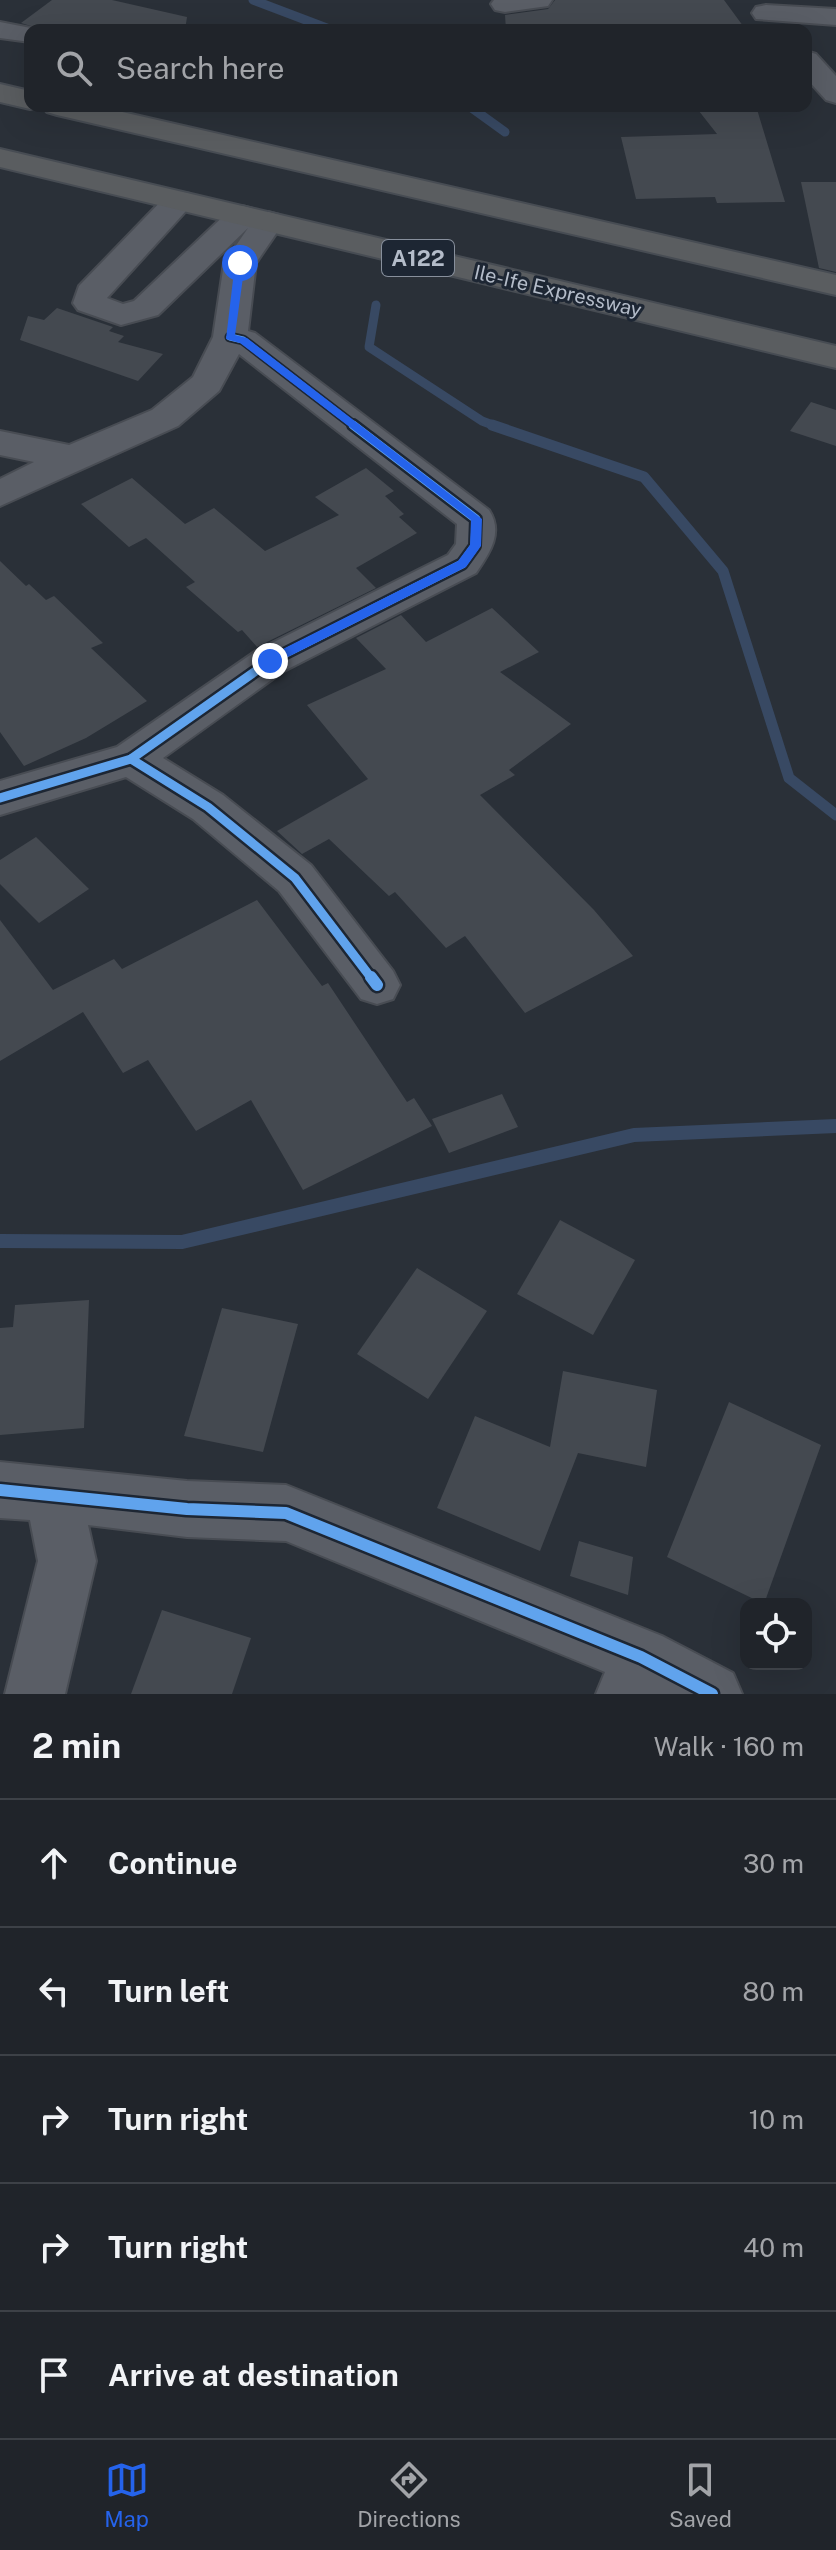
<!DOCTYPE html>
<meta charset="utf-8">
<style>
:root{--surface:#20242a;--page:#2d3036;--text:#f1f3f6;--muted:#a2a4a8;--line:#3d4147;--accent:#2563eb}
body{margin:0;font-family:"Public Sans",sans-serif;background:var(--page);color:var(--text)}
.controls{position:absolute;right:24px;bottom:24px;display:grid;overflow:hidden;border-radius:16px;box-shadow:0 8px 32px #0002}
.controls button{width:72px;height:72px;display:grid;place-items:center;padding:0;border:0;border-bottom:2px solid var(--line);background:var(--surface);color:var(--text);font:40px sans-serif}
.stop{position:absolute;width:24px;height:24px;margin:-18px;border:6px solid #2563eb;border-radius:50%;background:#fff}
.stop.end{background:#2563eb;border-color:#fff;box-shadow:0 2px 8px #0008}
.list{margin:0;padding:0;list-style:none}
h2{display:flex;justify-content:space-between;align-items:center;height:104px;margin:0;padding:0 32px;font-size:34px}
h2 small{font-size:26px;font-weight:400;color:var(--muted)}
.list li{display:grid;grid-template-columns:52px 1fr auto;gap:24px;align-items:center;box-sizing:border-box;height:128px;padding:0 32px;border-top:2px solid var(--line)}
.list b{display:block;font-size:30px;white-space:nowrap}
.list em{font-size:26px;font-style:normal;color:var(--muted)}
.icon{flex:none;width:44px;height:44px;fill:none;stroke:currentColor;stroke-width:2;stroke-linecap:round;stroke-linejoin:round}
.map{position:relative;flex:none;width:836px;height:1694px;overflow:hidden}
.search{position:absolute;background:var(--surface);box-shadow:0 8px 32px #0002;left:24px;right:24px;top:24px;height:88px;display:flex;align-items:center;gap:20px;box-sizing:border-box;padding:0 28px;border-radius:16px;color:var(--muted);font-size:30px}
.sheet{height:744px;background:var(--surface)}
nav{display:flex;justify-content:space-around;align-items:center;box-sizing:border-box;height:112px;border-top:2px solid var(--line);background:var(--surface);font-size:22px;color:var(--muted)}
nav a{display:grid;justify-items:center;gap:4px}
nav .on{color:var(--accent)}
.map>svg:first-child{display:block}
.lines{fill:none;stroke-linecap:round;stroke-linejoin:round}
.stream-far2{stroke:#384963;stroke-width:9}
.stream-far1{stroke:#384963;stroke-width:11}
.stream{stroke:#384963;stroke-width:14}
.building{fill:#444950}
.minor-casing{stroke:#484c53;stroke-width:4}
.highway-casing{stroke:#474c53;stroke-width:4}
.minor{fill:#5a5e66;fill-rule:evenodd}
.highway{fill:#5a5d60;fill-rule:evenodd}
.cycleway-far2-casing{stroke:#1d2633;stroke-width:11}
.cycleway-far1-casing{stroke:#1d2633;stroke-width:14}
.cycleway-casing{stroke:#1d2633;stroke-width:17}
.cycleway-far2{stroke:#60a3ed;stroke-width:7}
.cycleway-far1{stroke:#60a3ed;stroke-width:9}
.cycleway{stroke:#60a3ed;stroke-width:12}
.route{fill:#2563eb}
.labels{text-anchor:middle;dominant-baseline:central;stroke-width:6;stroke-linejoin:round;paint-order:stroke}
.far-street-label{font-size:20px;fill:#b4bcc9;stroke:#1d2633}
.shield{fill:#1d2633;stroke:#878f9c;stroke-width:2}
.shield-label{font-size:22px;font-weight:bold;fill:#b4bcc9}
</style>
<div class="map">
<svg width="836" height="1694" viewBox="0 0 836 1694">
<rect width="100%" height="100%" fill="#2a3038"/>
<g class="lines">
<g class="stream-far2">
<polyline points="253,0 332,30"/>
<polyline points="469,106 505,132"/>
<polyline points="376,305 369,347 482,421 498,427"/>
</g>
<polyline class="stream-far1" points="492,425 644,477 723,571 789,778 836,815"/>
<polyline class="stream" points="0,1241 182,1242 634,1135 836,1126"/>
</g>
<g class="building">
<polygon points="52,0 112,0 187,17 185,30 44,30 21,23"/>
<polygon points="555,0 724,0 746,30 506,30 505,15 548,9"/>
<polygon points="695,106 756,106 785,202 717,203 715,197 636,199 621,137 717,134"/>
<polygon points="801,182 836,182 836,272 819,268"/>
<polygon points="57,308 113,327 109,331 124,336 118,342 163,354 138,381 20,340 28,316 44,320"/>
<polygon points="811,402 836,410 836,446 790,431"/>
<polygon points="366,468 394,491 385,496 404,514 399,517 417,533 356,568 376,588 257,647 242,630 238,632 186,587 195,582 146,538 129,547 81,504 132,478 185,524 214,508 265,551 339,515 315,497"/>
<polygon points="0,561 26,586 29,584 46,600 54,596 103,643 91,648 147,701 86,738 24,766 0,732"/>
<polygon points="492,608 539,652 500,672 571,724 509,770 515,775 480,795 594,910 633,956 525,1013 465,936 446,948 395,892 389,896 329,839 302,854 277,831 368,779 307,705 386,669 356,638 401,615 426,642"/>
<polygon points="36,837 89,889 39,923 0,884 0,860"/>
<polygon points="257,900 322,986 328,983 407,1102 414,1098 432,1126 303,1190 251,1100 196,1131 148,1060 123,1073 83,1012 0,1061 0,920 53,990 114,959 122,969"/>
<polygon points="502,1094 518,1127 449,1153 432,1119"/>
<polygon points="560,1220 635,1260 593,1335 517,1294"/>
<polygon points="417,1268 487,1311 428,1399 357,1354"/>
<polygon points="89,1300 84,1428 0,1435 0,1328 13,1327 15,1305"/>
<polygon points="222,1308 298,1324 263,1452 184,1436"/>
<polygon points="563,1371 657,1390 646,1467 578,1453 540,1551 437,1508 475,1416 550,1447"/>
<polygon points="729,1402 821,1445 764,1604 667,1557"/>
<polygon points="579,1541 633,1557 628,1595 570,1576"/>
<polygon points="162,1610 251,1638 232,1694 131,1694"/>
</g>
<g class="lines">
<defs>
<g id="minor">
<polygon points="494,0 552,0 548,6 505,12 495,10 491,4"/>
<polygon points="766,5 836,9 836,25 756,19 752,13 756,7"/>
<polygon points="0,22 41,30 30,30 30,42 0,38"/>
<polygon points="806,51 816,54 836,76 836,103 826,100 806,78"/>
<path d="M179 192 190 194 195 201 107 298 123 304 134 301 231 209 242 206 253 209 257 215 268 212 279 215 284 222 256 263 248 331 255 333 489 510C504 533 489 554 476 573L284 671 163 758 223 795 311 865 393 971 400 985 393 999 377 1004 361 999 279 891 193 819 126 777 0 815V781L117 747 256 651 448 555 456 544 457 524 239 354 219 391 178 426 0 506V479L34 462 0 455V431L69 445 152 410 193 377 213 337 224 263 248 228 158 315 121 325 78 310 73 303 79 286 168 194Z"/>
<polygon points="0,1462 187,1481 286,1485 662,1636 733,1673 742,1694 596,1694 605,1672 286,1541 187,1537 88,1525 96,1561 65,1694 5,1694 38,1561 30,1520 0,1518"/>
</g>
<g id="highway">
<polygon points="0,84 30,91 30,106 41,106 30,109 0,102"/>
<polygon points="42,106 96,106 836,275 836,295 57,115 47,112"/>
<polygon points="0,149 836,346 836,368 0,167"/>
</g>
</defs>
<use href="#minor" class="minor-casing"/>
<use href="#highway" class="highway-casing"/>
<use href="#minor" class="minor"/>
<use href="#highway" class="highway"/>
<defs>
<polyline id="cycleway-far2" points="230,337 243,340 356,427"/>
<g id="cycleway-far1">
<polyline points="131,759 208,807 295,878 372,979"/>
<polyline points="0,798 131,759 270,661 462,564 475,546 476,519 353,425"/>
</g>
<g id="cycleway">
<polyline points="371,977 377,985"/>
<polyline points="0,1490 187,1509 286,1513 641,1657 712,1694"/>
</g>
</defs>
<use href="#cycleway-far2" class="cycleway-far2-casing"/>
<use href="#cycleway-far1" class="cycleway-far1-casing"/>
<use href="#cycleway" class="cycleway-casing"/>
<use href="#cycleway-far2" class="cycleway-far2"/>
<use href="#cycleway-far1" class="cycleway-far1"/>
<use href="#cycleway" class="cycleway"/>
</g>
<polygon class="route" points="240,260 245,263 235,335 247,338 482,519 481,546 466,567 270,666 264,661 265,658 458,561 470,545 471,520 240,343 226,339 235,263"/>
<g class="labels">
<g class="far-street-label">
<text transform="translate(558 291) rotate(13)">Ile-Ife Expressway</text>
</g>
<rect class="shield" x="382" y="240" width="72" height="36" rx="6"/>
<g class="shield-label">
<text x="418" y="258">A122</text>
</g>
</g>
</svg>
<div class="controls">
<button><svg class="icon" aria-label="locate" viewBox="0 0 24 24"><circle cx="12" cy="12" r="6"/><path d="M12 2v4M12 18v4M2 12h4M18 12h4"/></svg></button>
</div>
<div class="stop" style="left:240px;top:263px"></div>
<div class="stop end" style="left:270px;top:661px"></div>
<div class="search"><svg class="icon" aria-label="search" viewBox="0 0 24 24"><circle cx="10" cy="10" r="6"/><path d="M15 15l6 6"/></svg>Search here</div>
</div>
<section class="sheet">
<h2>2 min<small>Walk · 160 m</small></h2>
<ul class="list">
<li><svg class="icon" aria-label="ahead" viewBox="0 0 24 24"><path d="M12 20V5M6 11l6-6 6 6"/></svg><div><b>Continue</b></div><em>30 m</em></li>
<li><svg class="icon" aria-label="left" viewBox="0 0 24 24"><path d="M17 20v-9H6M10 6l-5 5 5 5"/></svg><div><b>Turn left</b></div><em>80 m</em></li>
<li><svg class="icon" aria-label="right" viewBox="0 0 24 24"><path d="M7 20v-9h11M14 6l5 5-5 5"/></svg><div><b>Turn right</b></div><em>10 m</em></li>
<li><svg class="icon" aria-label="right" viewBox="0 0 24 24"><path d="M7 20v-9h11M14 6l5 5-5 5"/></svg><div><b>Turn right</b></div><em>40 m</em></li>
<li><svg class="icon" aria-label="arrive" viewBox="0 0 24 24"><path d="M6 21V4h12l-3 4 3 4H6"/></svg><div><b>Arrive at destination</b></div></li>
</ul>
</section>
<nav>
<a class="on"><svg class="icon" aria-label="map" viewBox="0 0 24 24"><path d="M3 6l6-2 6 2 6-2v14l-6 2-6-2-6 2zM9 4v14M15 6v14"/></svg>Map</a>
<a><svg class="icon" aria-label="directions" viewBox="0 0 24 24"><path d="M12 3l9 9-9 9-9-9zM9 14v-3h6M13 9l2 2-2 2"/></svg>Directions</a>
<a><svg class="icon" aria-label="saved" viewBox="0 0 24 24"><path d="M7 4h10v16l-5-4-5 4z"/></svg>Saved</a>
</nav>
